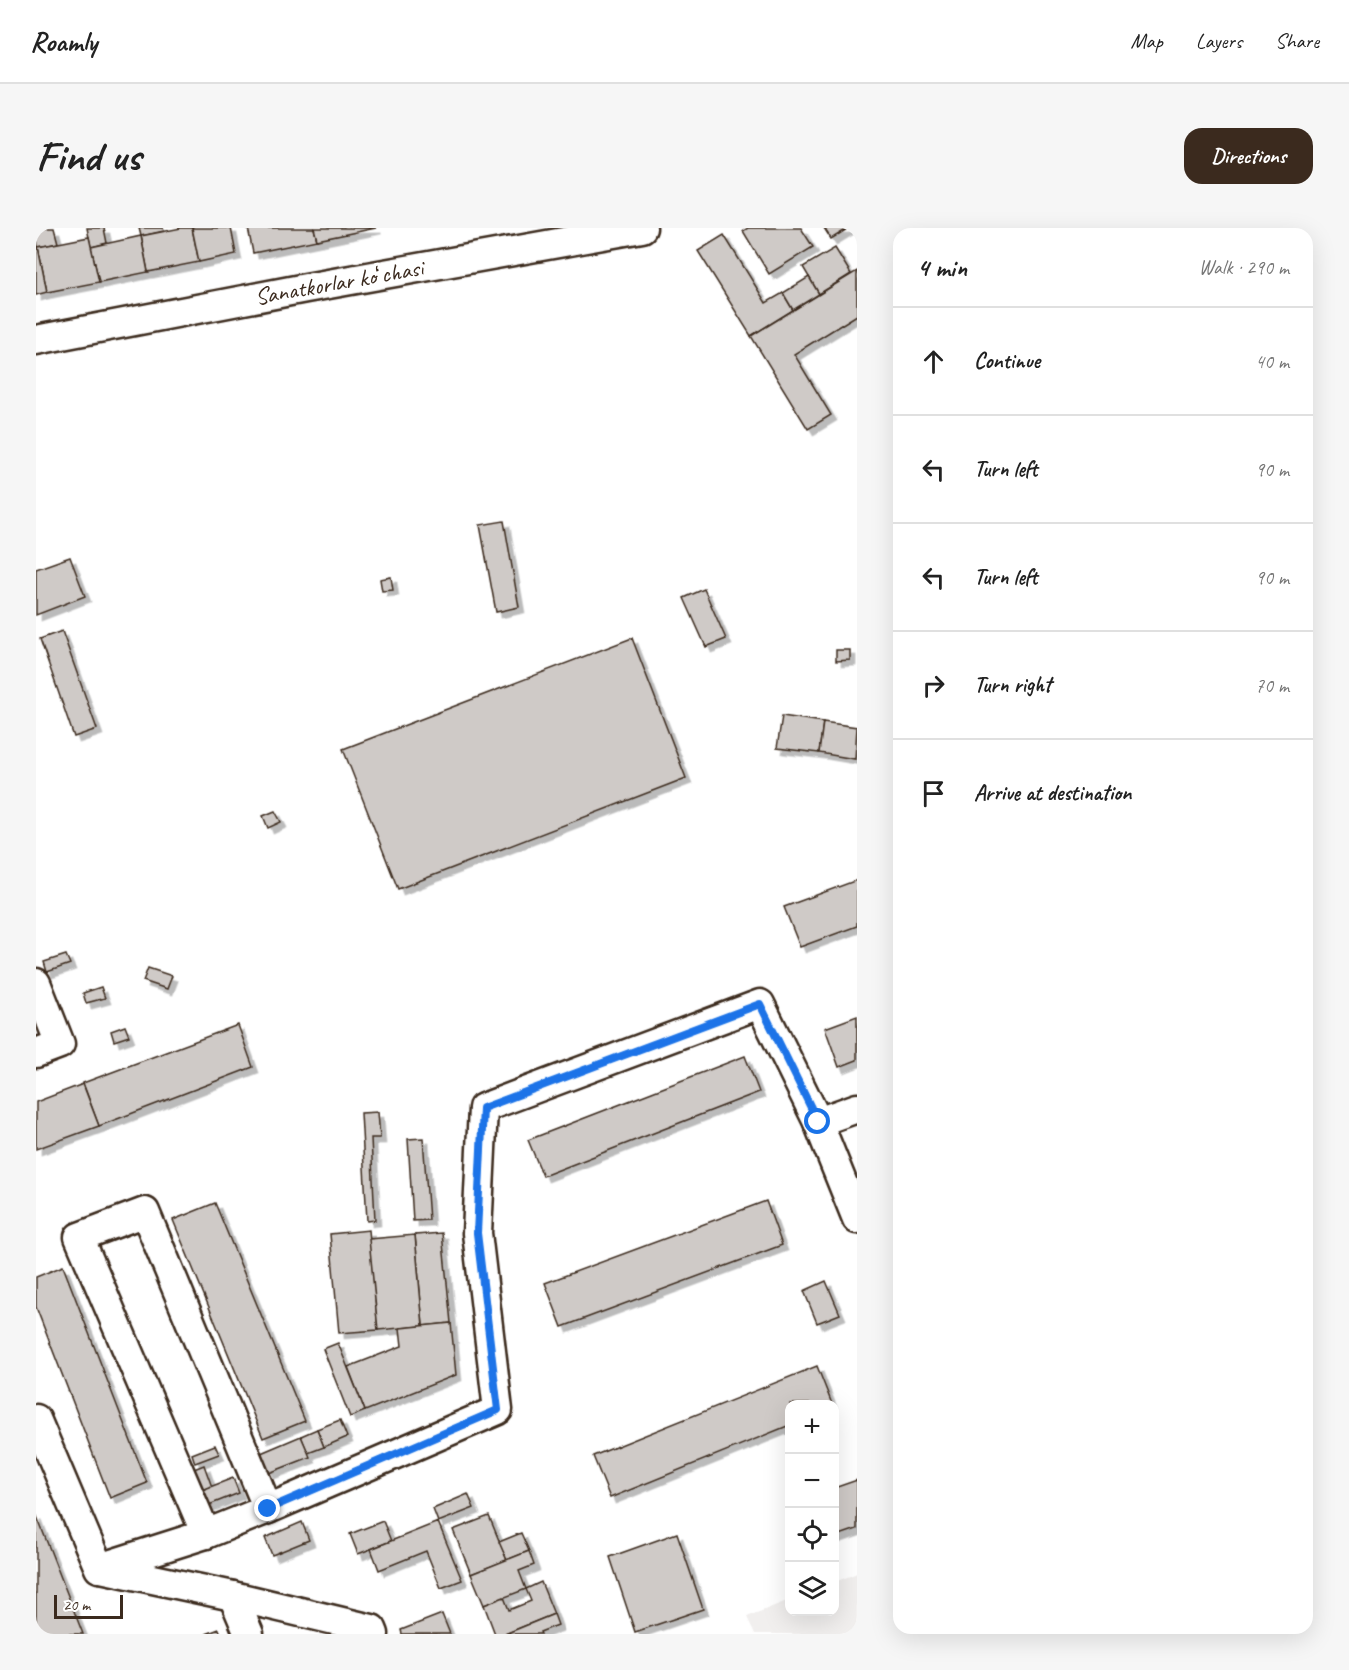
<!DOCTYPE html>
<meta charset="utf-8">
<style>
:root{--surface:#fff;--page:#f6f6f6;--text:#222;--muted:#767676;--line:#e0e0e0;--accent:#3b2a1e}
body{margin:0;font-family:Caveat,sans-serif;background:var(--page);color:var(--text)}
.controls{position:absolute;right:18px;bottom:18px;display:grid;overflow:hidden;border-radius:12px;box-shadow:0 6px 24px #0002}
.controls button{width:54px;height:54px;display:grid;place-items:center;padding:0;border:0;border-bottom:2px solid var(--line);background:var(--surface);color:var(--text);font:30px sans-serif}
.scale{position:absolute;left:18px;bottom:15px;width:69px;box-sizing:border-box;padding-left:6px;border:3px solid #3b2a1e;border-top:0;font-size:16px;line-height:21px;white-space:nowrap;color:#3b2a1e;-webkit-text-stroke:4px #fff;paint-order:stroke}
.stop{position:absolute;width:18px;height:18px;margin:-14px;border:4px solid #1a73e8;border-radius:50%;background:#fff}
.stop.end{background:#1a73e8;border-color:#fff;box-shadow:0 2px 6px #0008}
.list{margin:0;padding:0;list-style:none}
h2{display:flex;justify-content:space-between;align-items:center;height:78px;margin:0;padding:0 24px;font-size:26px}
h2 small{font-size:20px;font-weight:400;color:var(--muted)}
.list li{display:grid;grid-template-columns:39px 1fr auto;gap:18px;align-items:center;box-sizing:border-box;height:108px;padding:0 24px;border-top:2px solid var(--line)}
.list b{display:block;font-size:22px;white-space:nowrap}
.list em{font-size:20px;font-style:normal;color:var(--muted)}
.icon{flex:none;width:33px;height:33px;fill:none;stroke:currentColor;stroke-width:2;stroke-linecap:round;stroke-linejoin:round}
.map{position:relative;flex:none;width:821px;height:1406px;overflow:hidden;border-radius:18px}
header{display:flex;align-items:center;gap:36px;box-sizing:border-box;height:84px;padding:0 30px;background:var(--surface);border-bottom:2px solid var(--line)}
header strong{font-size:28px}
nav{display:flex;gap:33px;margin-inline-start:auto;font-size:21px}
.intro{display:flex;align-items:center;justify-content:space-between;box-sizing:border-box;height:144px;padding:0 36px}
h1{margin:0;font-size:42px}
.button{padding:15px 27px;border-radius:18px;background:var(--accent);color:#fff;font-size:21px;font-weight:700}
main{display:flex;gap:36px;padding:0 36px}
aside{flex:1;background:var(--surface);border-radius:18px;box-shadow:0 6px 24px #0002}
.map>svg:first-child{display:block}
.built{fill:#f1efee}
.building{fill:#cfcac7;stroke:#3b2a1e;stroke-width:1.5;filter:url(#shadow)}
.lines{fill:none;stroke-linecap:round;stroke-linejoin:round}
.minor-casing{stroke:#3b2a1e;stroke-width:33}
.minor{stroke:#fff;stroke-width:28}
.route{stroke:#1a73e8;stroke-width:8}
.labels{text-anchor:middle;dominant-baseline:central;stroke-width:6;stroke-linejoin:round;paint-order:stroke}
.street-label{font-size:24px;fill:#3b2a1e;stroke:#fff}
</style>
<header>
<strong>Roamly</strong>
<nav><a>Map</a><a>Layers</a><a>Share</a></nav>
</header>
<div class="intro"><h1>Find us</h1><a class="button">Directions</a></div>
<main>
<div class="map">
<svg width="821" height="1406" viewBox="0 0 821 1406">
<defs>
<filter id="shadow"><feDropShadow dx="5.5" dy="5.5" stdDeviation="0" flood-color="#0004"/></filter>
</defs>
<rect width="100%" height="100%" fill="#fff"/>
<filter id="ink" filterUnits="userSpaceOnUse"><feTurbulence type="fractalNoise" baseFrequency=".0167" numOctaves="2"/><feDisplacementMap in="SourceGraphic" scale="12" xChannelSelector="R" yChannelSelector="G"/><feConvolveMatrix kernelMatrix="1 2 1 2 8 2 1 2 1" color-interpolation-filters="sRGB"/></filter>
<g filter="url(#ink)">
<polygon class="built" points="821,1345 821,1406 719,1406 711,1389 753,1372 754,1384 798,1384 799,1354"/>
<g class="building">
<polygon points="0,0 18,0 22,15 2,19"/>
<polygon points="51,0 68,0 71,15 55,19"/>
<polygon points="103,0 127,0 128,3 105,8"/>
<polygon points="145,0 156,0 163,34 112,44 105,8"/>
<polygon points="156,0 195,0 200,26 163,34"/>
<polygon points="212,0 278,0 281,12 217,25"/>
<polygon points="278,0 340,0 281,12"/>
<polygon points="712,0 765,0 777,19 733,46 707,3"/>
<polygon points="788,0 813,0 795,11"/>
<polygon points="688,7 730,75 747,65 757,82 715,108 662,23"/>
<polygon points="105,8 112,44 63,54 55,19"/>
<polygon points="53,9 63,54 11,64 2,19"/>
<polygon points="2,19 11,64 0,67 0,20"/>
<polygon points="799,20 815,46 783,66 767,39"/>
<polygon points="821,43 821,87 758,126 795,187 772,201 715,108"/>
<polygon points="773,49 783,66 757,82 747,65"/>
<polygon points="468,293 483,379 460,384 444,297"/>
<polygon points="34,329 49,368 0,387 0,341"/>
<polygon points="355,349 357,362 346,363 344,351"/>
<polygon points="668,361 690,411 670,419 648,370"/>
<polygon points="26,403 61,501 38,509 4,411"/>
<polygon points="596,410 650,550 362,661 307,521"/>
<polygon points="800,422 814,422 814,432 800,433"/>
<polygon points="746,488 787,494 783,525 741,520"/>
<polygon points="787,494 821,499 819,531 783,525"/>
<polygon points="239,583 245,594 232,600 227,588"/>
<polygon points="821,652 821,698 764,719 748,679"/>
<polygon points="30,727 34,736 11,744 8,734"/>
<polygon points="112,740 136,748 131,761 107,753"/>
<polygon points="65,759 69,770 50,775 47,765"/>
<polygon points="821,788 821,832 803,839 789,800"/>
<polygon points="202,797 217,839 63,898 47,855"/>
<polygon points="89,798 93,808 78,813 75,803"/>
<polygon points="709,828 723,864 507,948 492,912"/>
<polygon points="47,856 63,898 0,921 0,874"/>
<polygon points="342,884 344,910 335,910 339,992 331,993 325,885"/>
<polygon points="387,910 393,992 377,993 372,911"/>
<polygon points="730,973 746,1017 526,1099 509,1055"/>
<polygon points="179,975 269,1193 227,1210 137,992"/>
<polygon points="333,1002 342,1102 303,1105 294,1006"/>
<polygon points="406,1005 415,1095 387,1098 379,1007"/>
<polygon points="379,1007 387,1098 342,1102 333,1011"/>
<polygon points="27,1038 111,1255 74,1270 0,1079 0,1049"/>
<polygon points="790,1053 804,1086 781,1095 768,1063"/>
<polygon points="415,1095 420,1147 329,1183 312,1139 366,1118 364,1100"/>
<polygon points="302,1115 329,1183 314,1189 287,1121"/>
<polygon points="781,1138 796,1176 754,1176 754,1197 574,1270 557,1228"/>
<polygon points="304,1192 311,1209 288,1219 281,1201"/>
<polygon points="281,1201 288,1219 272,1225 265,1208"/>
<polygon points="265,1208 274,1229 233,1245 225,1225"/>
<polygon points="179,1217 183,1226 159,1235 156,1226"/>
<polygon points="168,1237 176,1259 161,1264 153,1243"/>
<polygon points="197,1250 203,1265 168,1279 161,1264"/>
<polygon points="821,1252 821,1301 798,1309 798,1260"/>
<polygon points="432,1266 438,1280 402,1294 397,1281"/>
<polygon points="0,1286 47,1406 0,1406"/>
<polygon points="453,1288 471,1332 435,1346 417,1302"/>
<polygon points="347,1293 355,1313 322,1326 314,1306"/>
<polygon points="266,1294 273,1312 236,1327 229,1310"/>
<polygon points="402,1294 426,1352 405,1360 390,1323 343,1342 335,1321"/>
<polygon points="485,1305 493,1323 471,1332 463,1314"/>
<polygon points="641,1305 667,1381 599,1404 574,1329"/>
<polygon points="493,1323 498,1337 483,1343 490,1361 448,1377 435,1346"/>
<polygon points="505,1354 518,1386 469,1406 459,1406 448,1377 468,1369 473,1382 495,1373 490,1361"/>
<polygon points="406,1386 414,1406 366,1406 365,1402"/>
<polygon points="518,1386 522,1397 504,1404 505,1406 469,1406"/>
<polygon points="183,1401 185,1406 170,1406"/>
</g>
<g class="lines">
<defs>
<g id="minor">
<polyline points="0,112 270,60 606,0"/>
<polyline points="0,755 24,816 0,825"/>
<polyline points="821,880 782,894 821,991"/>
<polyline points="0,1191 63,1340 170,1306 232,1281 462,1182 441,1005 447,880 724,776 782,894"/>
<polyline points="170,1306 43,1009 109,984 232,1281"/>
<polyline points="65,1340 197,1368 336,1401 338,1406"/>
<polyline points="197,1368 213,1406"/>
</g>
</defs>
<use href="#minor" class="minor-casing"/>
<use href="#minor" class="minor"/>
</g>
</g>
<g class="lines" filter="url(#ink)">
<polyline class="route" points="232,1281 462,1182 441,1005 447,880 724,776 782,894"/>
</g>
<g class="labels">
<g class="street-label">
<text transform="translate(303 54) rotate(-10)">Sanatkorlar koʻchasi</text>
</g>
</g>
</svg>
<div class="controls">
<button>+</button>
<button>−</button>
<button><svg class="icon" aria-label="locate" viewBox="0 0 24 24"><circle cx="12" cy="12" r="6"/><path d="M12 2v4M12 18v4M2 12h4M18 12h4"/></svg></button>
<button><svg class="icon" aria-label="layers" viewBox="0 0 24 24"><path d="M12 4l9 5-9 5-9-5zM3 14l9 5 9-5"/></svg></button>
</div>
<div class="scale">20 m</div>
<div class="stop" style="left:782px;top:894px"></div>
<div class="stop end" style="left:232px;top:1281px"></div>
</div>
<aside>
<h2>4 min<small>Walk · 290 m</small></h2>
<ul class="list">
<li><svg class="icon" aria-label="ahead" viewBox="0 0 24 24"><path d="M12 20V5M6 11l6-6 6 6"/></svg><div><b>Continue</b></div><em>40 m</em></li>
<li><svg class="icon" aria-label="left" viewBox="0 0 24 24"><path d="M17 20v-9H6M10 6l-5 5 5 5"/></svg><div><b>Turn left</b></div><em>90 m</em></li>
<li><svg class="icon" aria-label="left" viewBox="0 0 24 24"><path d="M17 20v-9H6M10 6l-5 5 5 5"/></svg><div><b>Turn left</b></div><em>90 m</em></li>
<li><svg class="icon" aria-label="right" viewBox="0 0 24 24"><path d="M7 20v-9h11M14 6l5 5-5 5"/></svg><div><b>Turn right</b></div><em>70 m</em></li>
<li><svg class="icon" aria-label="arrive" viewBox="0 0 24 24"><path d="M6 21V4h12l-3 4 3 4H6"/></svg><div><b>Arrive at destination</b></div></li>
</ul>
</aside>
</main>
